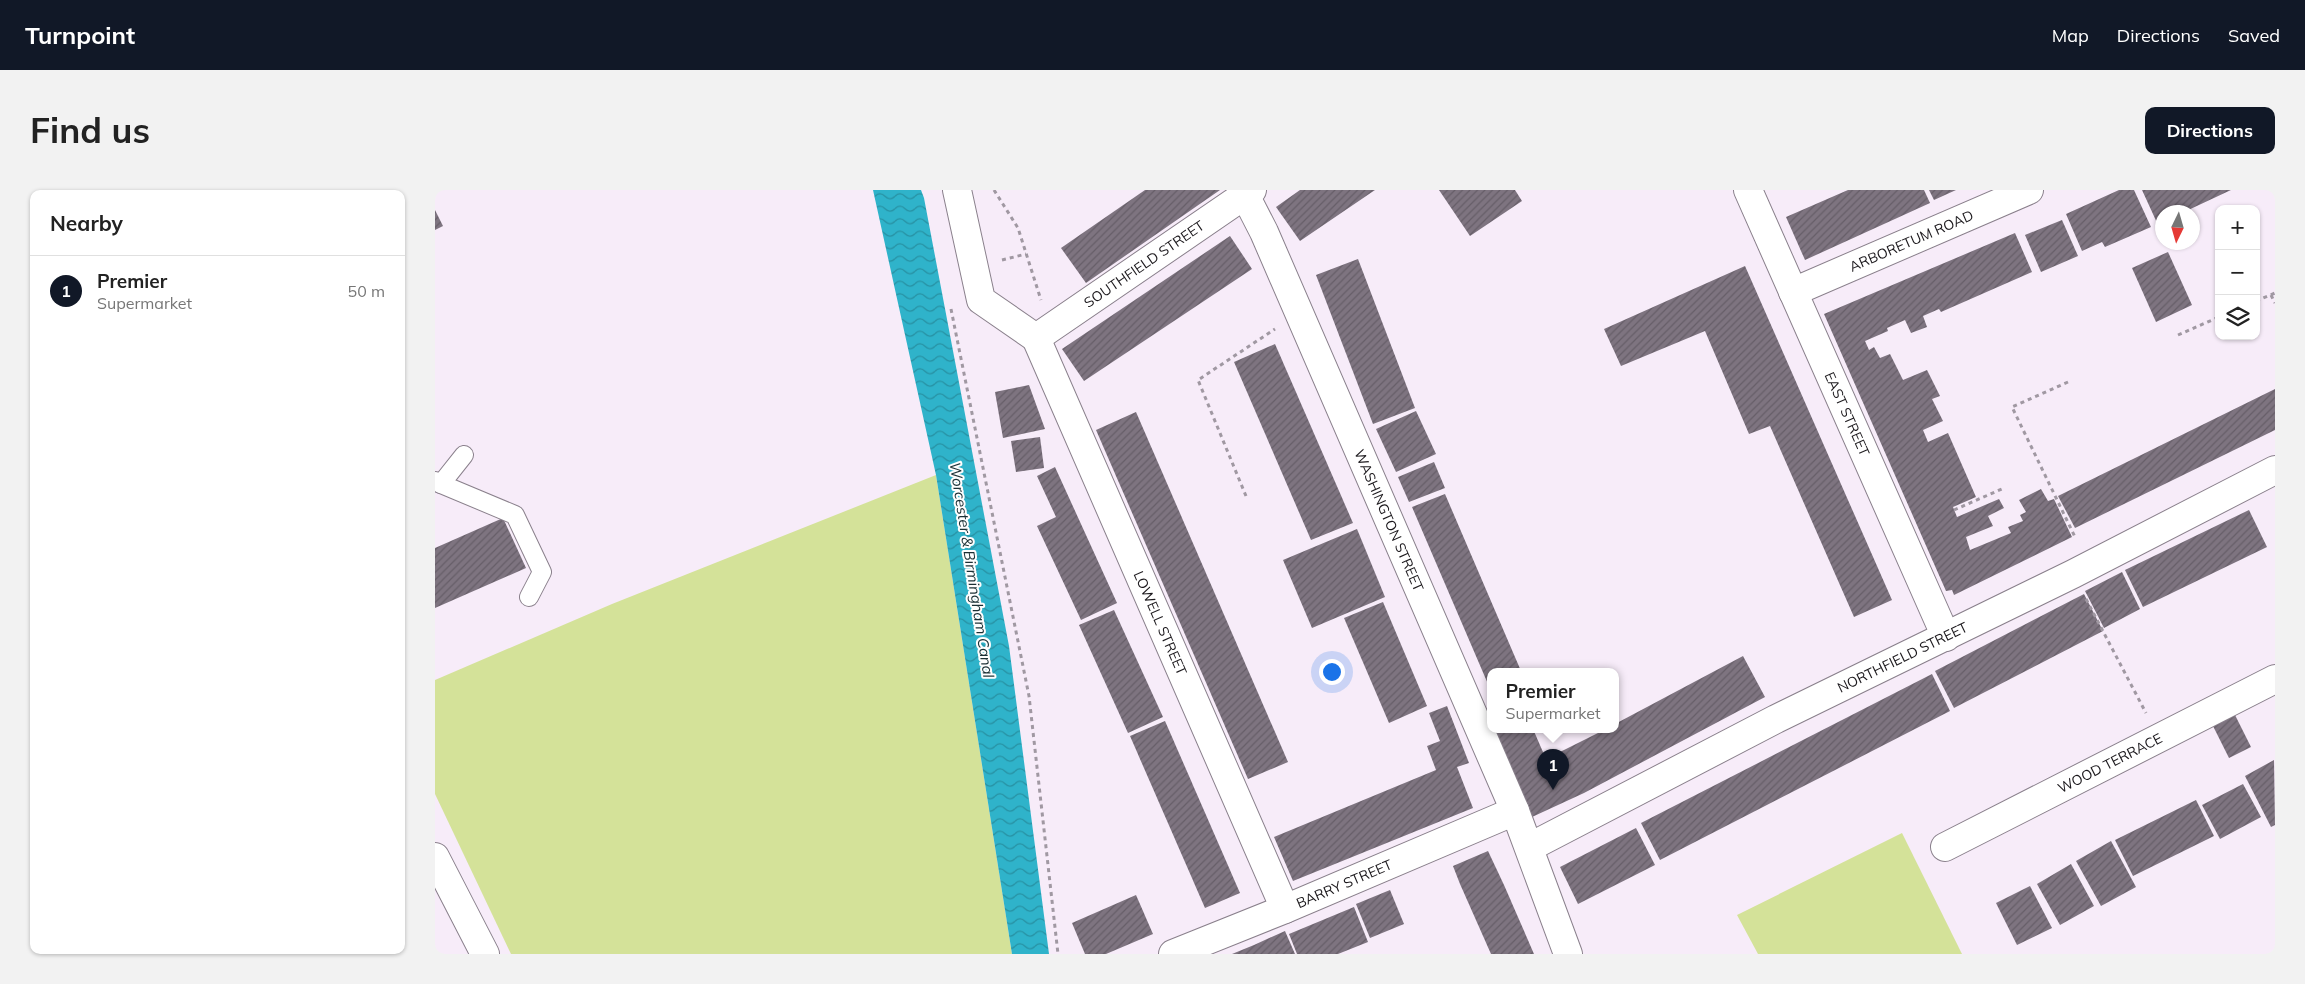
<!DOCTYPE html>
<meta charset="utf-8">
<style>
:root{--surface:#fff;--page:#f2f2f2;--text:#222;--muted:#767676;--line:#e0e0e0;--accent:#111827}
body{margin:0;font-family:Mulish,sans-serif;background:var(--page);color:var(--text)}
.controls{position:absolute;right:15px;top:15px;display:grid;overflow:hidden;border-radius:10px;box-shadow:0 1px 4px #0004}
.controls button{width:45px;height:45px;display:grid;place-items:center;padding:0;border:0;border-bottom:1px solid var(--line);background:var(--surface);color:var(--text);font:25px sans-serif}
.compass{position:absolute;left:1720px;top:15px;width:45px;height:45px;border-radius:50%;background:var(--surface);box-shadow:0 1px 4px #0004;rotate:185deg}
.you{position:absolute;left:896px;top:481px;width:18px;height:18px;margin:-12px;border:4px solid #fff;border-radius:50%;background:#1a73e8;box-shadow:0 0 0 8px #1a73e833}
.badge{display:grid;place-items:center;width:32px;height:32px;border-radius:50%;background:var(--accent);color:#fff;font-size:16px;font-weight:700}
.pin{position:absolute;translate:-50% -41px;filter:drop-shadow(0 1px 2px #0008)}
.pin::after{content:'';position:absolute;top:26px;width:18px;height:15px;background:inherit;clip-path:polygon(0 0,100% 0,50% 100%)}
.popup{position:absolute;left:1052px;top:478px;width:132px;height:65px;box-sizing:border-box;display:grid;place-content:center;border-radius:10px;background:var(--surface);filter:drop-shadow(0 1px 4px #0005);font-size:16px;white-space:nowrap;color:var(--muted)}
.popup b{font-size:19px;color:var(--text)}
.popup::after{content:'';position:absolute;left:50%;top:100%;margin-left:-10px;border:10px solid transparent;border-top-color:var(--surface)}
.list{margin:0;padding:0;list-style:none}
h2{display:flex;justify-content:space-between;align-items:center;height:65px;margin:0;padding:0 20px;font-size:21px}
h2 small{font-size:16px;font-weight:400;color:var(--muted)}
.list li{display:grid;grid-template-columns:32px 1fr auto;gap:15px;align-items:center;box-sizing:border-box;height:70px;padding:0 20px;border-top:1px solid var(--line)}
.list b{display:block;font-size:19px;white-space:nowrap}
.list p{margin:0;font-size:16px;white-space:nowrap;color:var(--muted)}
.list em{font-size:16px;font-style:normal;color:var(--muted)}
.icon{flex:none;width:28px;height:28px;fill:none;stroke:currentColor;stroke-width:2;stroke-linecap:round;stroke-linejoin:round}
.map{position:relative;flex:none;width:1840px;height:764px;overflow:hidden;border-radius:10px}
header{display:flex;align-items:center;gap:30px;box-sizing:border-box;height:70px;padding:0 25px;background:var(--accent);color:#fff}
header strong{font-size:24px}
nav{display:flex;gap:28px;margin-inline-start:auto;font-size:18px}
.intro{display:flex;align-items:center;justify-content:space-between;box-sizing:border-box;height:120px;padding:0 30px}
h1{margin:0;font-size:35px}
.button{padding:12px 22px;border-radius:10px;background:var(--accent);color:#fff;font-size:18px;font-weight:700}
main{display:flex;gap:30px;padding:0 30px}
aside{flex:1;background:var(--surface);border-radius:10px;box-shadow:0 1px 4px #0004}
.map>svg:first-child{display:block}
.green{fill:#d4e299}
.water{fill:url(#water-waves)}
.building{fill:url(#building-hatch)}
.lines{fill:none;stroke-linecap:round;stroke-linejoin:round}
.lane-casing{stroke:#8a808c;stroke-width:20}
.street-casing{stroke:#8a808c;stroke-width:30}
.path{stroke:#a098a2;stroke-width:3;stroke-dasharray:4 4;stroke-linecap:butt}
.lane{stroke:#fff;stroke-width:18}
.street{stroke:#fff;stroke-width:28}
.labels{text-anchor:middle;dominant-baseline:central;stroke-width:4;stroke-linejoin:round;paint-order:stroke}
.street-label{font-size:14px;fill:#1b181c;stroke:#fefefe}
.water-label{font-size:15px;font-style:italic;fill:#1a2f34;stroke:#fefefe}
</style>
<header>
<strong>Turnpoint</strong>
<nav><a>Map</a><a>Directions</a><a>Saved</a></nav>
</header>
<div class="intro"><h1>Find us</h1><a class="button">Directions</a></div>
<main>
<aside>
<h2>Nearby<small></small></h2>
<ul class="list">
<li><span class="badge">1</span><div><b>Premier</b><p>Supermarket</p></div><em>50 m</em></li>
</ul>
</aside>
<div class="map">
<svg width="1840" height="764" viewBox="0 0 1840 764">
<defs>
<pattern id="water-waves" width="16" height="10" patternUnits="userSpaceOnUse" patternTransform="scale(1.25)"><rect width="16" height="10" fill="#2fb3ca"/><path d="M0 5q4-4 8 0t8 0" fill="none" stroke="#2791a3"/></pattern>
<pattern id="building-hatch" width="6" height="6" patternUnits="userSpaceOnUse" patternTransform="scale(1.25)"><rect width="6" height="6" fill="#7e7480"/><path d="M-1 1l2-2M0 6l6-6M5 7l2-2" fill="none" stroke="#665e68"/></pattern>
</defs>
<rect width="100%" height="100%" fill="#f7ecf9"/>
<g class="green">
<polygon points="501,285 577,764 76,764 0,604 0,490 177,414"/>
<polygon points="1467,643 1527,764 1323,764 1302,725"/>
</g>
<polygon class="water" points="438,0 486,0 489,8 574,456 614,764 577,764 501,285"/>
<g class="building">
<polygon points="710,0 785,0 651,93 626,58"/>
<polygon points="865,0 940,0 865,51 841,17"/>
<polygon points="1004,0 1080,0 1087,11 1035,46"/>
<polygon points="1413,0 1489,0 1495,13 1370,70 1351,27"/>
<polygon points="1494,0 1521,0 1499,10"/>
<polygon points="1684,0 1699,0 1716,37 1670,57 1667,52 1647,61 1631,24"/>
<polygon points="1707,0 1796,0 1749,22 1728,22 1728,33 1723,35"/>
<polygon points="0,20 8,36 0,40"/>
<polygon points="1627,30 1643,66 1606,82 1590,45"/>
<polygon points="1580,43 1597,82 1506,122 1504,119 1488,126 1492,137 1476,143 1470,130 1452,138 1453,141 1430,151 1434,160 1439,157 1445,168 1455,164 1468,190 1492,180 1505,206 1497,209 1508,231 1488,240 1493,252 1513,243 1541,307 1518,317 1522,327 1564,309 1569,318 1553,326 1558,336 1531,347 1535,360 1576,343 1573,337 1588,331 1585,325 1591,322 1584,310 1606,299 1613,311 1619,309 1637,347 1519,405 1517,400 1511,401 1389,124"/>
<polygon points="795,46 817,79 649,191 627,159"/>
<polygon points="1733,62 1757,115 1721,132 1697,78"/>
<polygon points="923,69 980,218 938,234 881,85"/>
<polygon points="1310,76 1457,410 1419,427 1335,236 1314,244 1270,141 1186,176 1169,139"/>
<polygon points="840,154 918,333 876,350 799,172"/>
<polygon points="594,195 610,239 568,248 560,202"/>
<polygon points="1840,199 1840,240 1640,338 1623,306"/>
<polygon points="981,221 1001,264 961,282 941,239"/>
<polygon points="701,222 853,572 813,589 661,240"/>
<polygon points="605,247 609,278 581,282 576,251"/>
<polygon points="999,272 1010,298 974,312 963,287"/>
<polygon points="620,277 682,413 646,430 602,336 621,327 602,286"/>
<polygon points="1010,304 1086,481 1056,481 1056,501 977,317"/>
<polygon points="1814,320 1832,357 1708,417 1690,380"/>
<polygon points="68,328 91,378 0,418 0,358"/>
<polygon points="922,339 950,407 877,438 848,370"/>
<polygon points="1687,382 1705,419 1669,438 1650,401"/>
<polygon points="1649,404 1668,441 1519,518 1500,481"/>
<polygon points="948,412 992,516 954,533 909,428"/>
<polygon points="679,420 728,527 693,543 644,435"/>
<polygon points="1308,466 1330,507 1149,603 1097,627 1057,539 1098,539 1111,569 1171,539 1180,539 1180,534"/>
<polygon points="1497,484 1515,521 1225,670 1206,633"/>
<polygon points="1012,516 1034,573 1022,577 1038,618 858,691 839,647 1001,580 992,556 1005,551 994,523"/>
<polygon points="1799,523 1816,557 1794,568 1777,534"/>
<polygon points="730,531 805,703 770,718 695,546"/>
<polygon points="1839,570 1840,635 1836,637 1810,586"/>
<polygon points="1808,594 1826,627 1785,649 1767,615"/>
<polygon points="1761,610 1779,646 1698,686 1680,650"/>
<polygon points="1201,638 1220,675 1143,714 1125,677"/>
<polygon points="1676,651 1701,697 1666,716 1641,671"/>
<polygon points="1053,661 1069,695 1099,764 1056,764 1025,694 1018,676"/>
<polygon points="1636,674 1659,716 1625,735 1602,694"/>
<polygon points="1595,696 1617,738 1582,755 1561,713"/>
<polygon points="955,700 969,734 935,748 921,714"/>
<polygon points="701,705 718,744 671,764 650,764 637,733"/>
<polygon points="919,717 933,752 903,764 862,764 854,744"/>
<polygon points="850,741 860,764 797,764 819,755"/>
</g>
<g class="lines">
<defs>
<g id="lane">
<polyline points="0,291 6,294 29,265"/>
<polyline points="6,294 80,325 107,382 94,407"/>
</g>
<g id="street">
<polyline points="522,0 546,110 601,148"/>
<path id="s1" d="M1313 0 1511 447"/>
<path id="s2" d="M810 5 829 42 1080 621 1133 764"/>
<path id="s3" d="M1358 102 1594 0"/>
<path id="s4" d="M601 148 850 719"/>
<path id="s5" d="M601 148 817 0"/>
<path id="s6" d="M1095 657 1341 529 1638 384 1840 280"/>
<path id="s7" d="M1510 657 1840 489"/>
<polyline points="0,667 50,764"/>
<path id="s8" d="M738 764 850 719 1080 621"/>
</g>
</defs>
<use href="#lane" class="lane-casing"/>
<use href="#street" class="street-casing"/>
<g class="path">
<polyline points="559,0 583,38 606,110"/>
<polyline points="567,70 591,64"/>
<polyline points="1836,105 1840,113"/>
<polyline points="1821,111 1840,103"/>
<polyline points="516,119 594,506 623,764"/>
<polyline points="1743,145 1784,127"/>
<polyline points="1633,192 1577,217 1641,349"/>
<polyline points="811,306 763,190 840,139"/>
<polyline points="1519,320 1569,298"/>
<polyline points="1651,409 1711,523"/>
</g>
<use href="#lane" class="lane"/>
<use href="#street" class="street"/>
</g>
<g class="labels">
<g class="street-label">
<text stroke="none"><textPath href="#s3" startOffset="129">ARBORETUM ROAD</textPath></text>
<text stroke="none"><textPath href="#s5" startOffset="131">SOUTHFIELD STREET</textPath></text>
<text stroke="none"><textPath href="#s1" startOffset="245">EAST STREET</textPath></text>
<text stroke="none"><textPath href="#s2" startOffset="356">WASHINGTON STREET</textPath></text>
<text stroke="none"><textPath href="#s4" startOffset="311">LOWELL STREET</textPath></text>
<text stroke="none"><textPath href="#s6" startOffset="418">NORTHFIELD STREET</textPath></text>
<text stroke="none"><textPath href="#s7" startOffset="185">WOOD TERRACE</textPath></text>
<text stroke="none"><textPath href="#s8" startOffset="185">BARRY STREET</textPath></text>
</g>
<g class="water-label">
<text transform="translate(537 380) rotate(81)">Worcester &amp; Birmingham Canal</text>
</g>
</g>
</svg>
<div class="controls">
<button>+</button>
<button>−</button>
<button><svg class="icon" aria-label="layers" viewBox="0 0 24 24"><path d="M12 4l9 5-9 5-9-5zM3 14l9 5 9-5"/></svg></button>
</div>
<svg class="compass" viewBox="-18 -18 36 36"><path d="M0-13l5 13h-10z" fill="#e53935"/><path d="M0 13l5-13h-10z" fill="#767676"/></svg>
<div class="you"></div>
<div class="pin badge" style="left:1118px;top:600px">1</div>
<div class="popup"><b>Premier</b>Supermarket</div>
</div>
</main>
